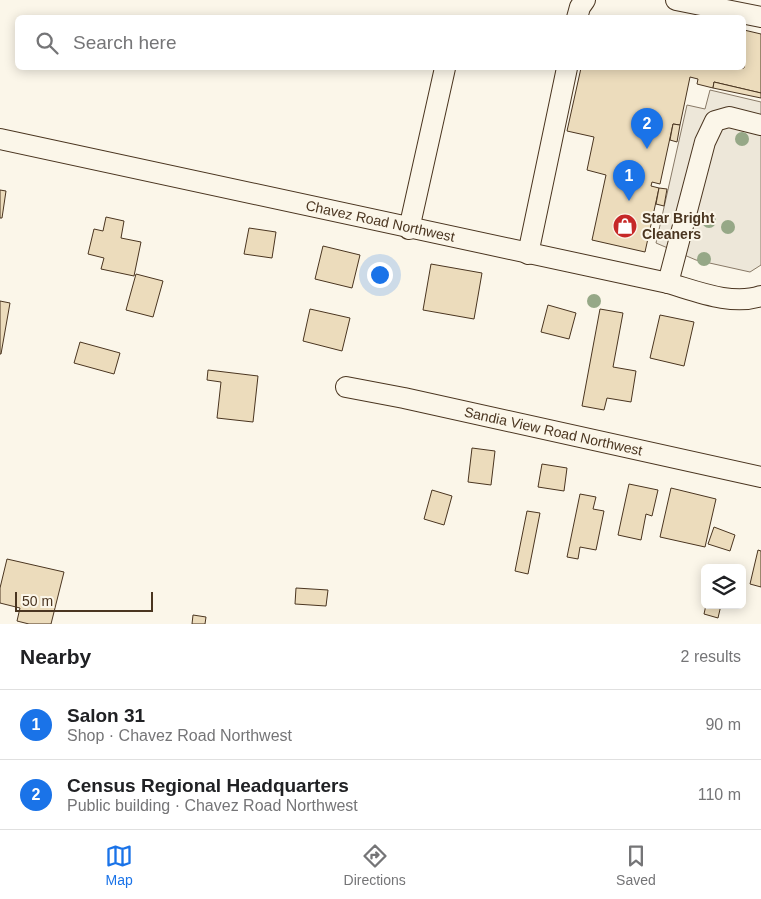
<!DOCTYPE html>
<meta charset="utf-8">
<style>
:root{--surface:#fff;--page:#f6f6f6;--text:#202124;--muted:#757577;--line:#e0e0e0;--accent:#1a73e8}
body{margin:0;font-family:Arial,sans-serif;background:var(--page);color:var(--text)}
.controls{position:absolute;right:15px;bottom:15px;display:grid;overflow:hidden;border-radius:8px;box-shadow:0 2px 12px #0003}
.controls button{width:45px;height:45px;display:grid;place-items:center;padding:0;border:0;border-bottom:1px solid var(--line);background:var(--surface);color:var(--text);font:25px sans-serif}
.scale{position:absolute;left:15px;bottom:12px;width:138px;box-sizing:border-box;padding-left:5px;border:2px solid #4a3520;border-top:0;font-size:14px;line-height:18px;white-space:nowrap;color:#4a3520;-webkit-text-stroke:4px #fbf6e9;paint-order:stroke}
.you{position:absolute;left:379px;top:274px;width:18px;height:18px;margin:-12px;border:4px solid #fff;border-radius:50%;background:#1a73e8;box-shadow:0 0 0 8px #1a73e833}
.badge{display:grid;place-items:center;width:32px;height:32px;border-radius:50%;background:var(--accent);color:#fff;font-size:16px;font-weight:700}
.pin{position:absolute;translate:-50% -41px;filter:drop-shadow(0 1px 2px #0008)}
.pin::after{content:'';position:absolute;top:26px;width:18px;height:15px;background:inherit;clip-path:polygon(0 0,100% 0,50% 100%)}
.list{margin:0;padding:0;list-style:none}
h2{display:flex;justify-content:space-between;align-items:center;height:65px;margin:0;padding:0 20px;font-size:21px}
h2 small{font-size:16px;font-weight:400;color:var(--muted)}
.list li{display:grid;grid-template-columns:32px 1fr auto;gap:15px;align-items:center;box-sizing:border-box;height:70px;padding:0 20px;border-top:1px solid var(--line)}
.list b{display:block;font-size:19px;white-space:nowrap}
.list p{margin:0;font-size:16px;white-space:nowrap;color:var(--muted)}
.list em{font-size:16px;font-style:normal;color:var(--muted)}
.icon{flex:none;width:28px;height:28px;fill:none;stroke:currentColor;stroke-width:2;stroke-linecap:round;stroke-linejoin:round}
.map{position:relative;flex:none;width:761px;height:624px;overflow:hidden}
.search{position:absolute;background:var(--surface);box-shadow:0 2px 12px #0003;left:15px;right:15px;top:15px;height:55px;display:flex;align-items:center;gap:12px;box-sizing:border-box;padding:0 18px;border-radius:8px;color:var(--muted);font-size:19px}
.sheet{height:205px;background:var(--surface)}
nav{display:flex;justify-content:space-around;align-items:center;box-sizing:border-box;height:70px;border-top:1px solid var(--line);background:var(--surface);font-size:14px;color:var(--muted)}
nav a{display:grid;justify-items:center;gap:2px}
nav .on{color:var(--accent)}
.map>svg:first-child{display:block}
.parking{fill:#ede7d9;stroke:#887966}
.building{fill:#ecdcbc;stroke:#4a3520}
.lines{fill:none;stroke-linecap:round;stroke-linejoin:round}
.minor-casing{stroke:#4a3520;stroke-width:22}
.minor{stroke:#fbf6e9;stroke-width:20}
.tree{fill:#96a887}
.labels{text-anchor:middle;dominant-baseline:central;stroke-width:4;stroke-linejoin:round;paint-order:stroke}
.poi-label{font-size:14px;font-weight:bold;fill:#4a3520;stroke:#fbf6e9;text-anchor:start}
.street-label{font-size:14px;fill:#4a3520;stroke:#fbf6e9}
</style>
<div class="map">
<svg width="761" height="624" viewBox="0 0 761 624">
<rect width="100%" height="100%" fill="#fbf6e9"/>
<polygon class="parking" points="710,90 761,102 761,265 750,272 696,260 656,243 687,105 705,109"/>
<g class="building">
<polygon points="744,30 761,34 761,93 714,82 713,88 697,84 698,79 690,77 680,125 673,124 660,184 652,182 651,186 659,188 645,252 592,240 606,175 587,170 594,137 567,131 581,68 744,68"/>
<polygon points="714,82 761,93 761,98 713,88"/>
<polygon points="673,124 680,125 677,142 670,140"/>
<polygon points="659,188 667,189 664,206 656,204"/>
<polygon points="0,190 6,191 2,218 0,218"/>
<polygon points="106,217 124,221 121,238 141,242 134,276 101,269 104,258 88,254 94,229 103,231"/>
<polygon points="249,228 276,232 272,258 244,254"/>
<polygon points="323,246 360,255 352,288 315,279"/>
<polygon points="431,264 482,273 474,319 423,310"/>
<polygon points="136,274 163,281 153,317 126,310"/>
<polygon points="0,301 10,303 1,354 0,354"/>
<polygon points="548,305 576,313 569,339 541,332"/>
<polygon points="310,309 350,318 342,351 303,341"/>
<polygon points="600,309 623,313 613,367 636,371 631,402 607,398 604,410 582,406"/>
<polygon points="660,315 694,322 684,366 650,358"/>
<polygon points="80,342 120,353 114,374 74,363"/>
<polygon points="208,370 258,376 253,422 217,418 221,382 207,380"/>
<polygon points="472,448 495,451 491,485 468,482"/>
<polygon points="542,464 567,468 564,491 538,487"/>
<polygon points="629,484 658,490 652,516 646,514 641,540 618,535"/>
<polygon points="671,488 716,499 705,547 660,537"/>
<polygon points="432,490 452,496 444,525 424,519"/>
<polygon points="580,494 596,497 593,509 604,511 596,550 580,547 578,559 567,557"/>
<polygon points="527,511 540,513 528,574 515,571"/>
<polygon points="714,527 735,535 730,551 708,544"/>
<polygon points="758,550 761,551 761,587 750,584"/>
<polygon points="7,559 64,572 51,624 29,624 17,621 20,608 0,603 0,588"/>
<polygon points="296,588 328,590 326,606 295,604"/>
<polygon points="706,605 721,605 718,618 704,614"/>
<polygon points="193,615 206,617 205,624 192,624"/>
</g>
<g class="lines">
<defs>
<g id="minor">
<polyline points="676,0 761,17"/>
<polyline points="577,18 580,7 585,0"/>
<path id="s1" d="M0 139 668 283C696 291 732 306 761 296"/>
<polyline points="409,229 445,68"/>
<polyline points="528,254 567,68"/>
<polyline points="668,283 705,142 715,121 729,117 761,125"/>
<path id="s2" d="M346 387 404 398 761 477"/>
</g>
</defs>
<use href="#minor" class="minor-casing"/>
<use href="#minor" class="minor"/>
</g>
<g class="tree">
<circle cx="742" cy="139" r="7"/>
<circle cx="709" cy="221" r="7"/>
<circle cx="728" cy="227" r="7"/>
<circle cx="704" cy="259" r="7"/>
<circle cx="594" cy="301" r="7"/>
</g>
<defs>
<symbol id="shop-disc" viewBox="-11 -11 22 22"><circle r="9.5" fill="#c62828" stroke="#fbf6e9"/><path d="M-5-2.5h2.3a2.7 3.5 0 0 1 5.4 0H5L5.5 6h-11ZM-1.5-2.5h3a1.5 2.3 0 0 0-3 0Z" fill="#fff"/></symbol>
</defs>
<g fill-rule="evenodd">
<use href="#shop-disc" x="611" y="212" width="28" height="28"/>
</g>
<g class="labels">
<g class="poi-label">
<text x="642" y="218">Star Bright<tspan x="642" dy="16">Cleaners</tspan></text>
</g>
<g class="street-label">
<text stroke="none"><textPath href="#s1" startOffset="389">Chavez Road Northwest</textPath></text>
<text stroke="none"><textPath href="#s2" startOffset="212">Sandia View Road Northwest</textPath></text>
</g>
</g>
</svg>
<div class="controls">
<button><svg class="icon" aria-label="layers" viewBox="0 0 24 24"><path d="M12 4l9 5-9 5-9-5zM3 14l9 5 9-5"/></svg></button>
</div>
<div class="scale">50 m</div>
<div class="you"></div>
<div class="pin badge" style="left:629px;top:201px">1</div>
<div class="pin badge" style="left:647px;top:149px">2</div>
<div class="search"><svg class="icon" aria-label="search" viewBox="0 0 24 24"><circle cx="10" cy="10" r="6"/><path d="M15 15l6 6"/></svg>Search here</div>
</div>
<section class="sheet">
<h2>Nearby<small>2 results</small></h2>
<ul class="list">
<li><span class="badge">1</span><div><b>Salon 31</b><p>Shop · Chavez Road Northwest</p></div><em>90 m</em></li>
<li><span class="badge">2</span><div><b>Census Regional Headquarters</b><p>Public building · Chavez Road Northwest</p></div><em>110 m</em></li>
</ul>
</section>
<nav>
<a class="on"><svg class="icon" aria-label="map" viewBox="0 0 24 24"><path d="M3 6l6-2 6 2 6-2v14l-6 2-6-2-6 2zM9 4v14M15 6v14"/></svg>Map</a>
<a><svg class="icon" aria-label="directions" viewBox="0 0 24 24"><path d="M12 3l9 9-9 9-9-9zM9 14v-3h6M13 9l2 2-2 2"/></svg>Directions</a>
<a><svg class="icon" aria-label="saved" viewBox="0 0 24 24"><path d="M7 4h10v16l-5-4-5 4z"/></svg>Saved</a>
</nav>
